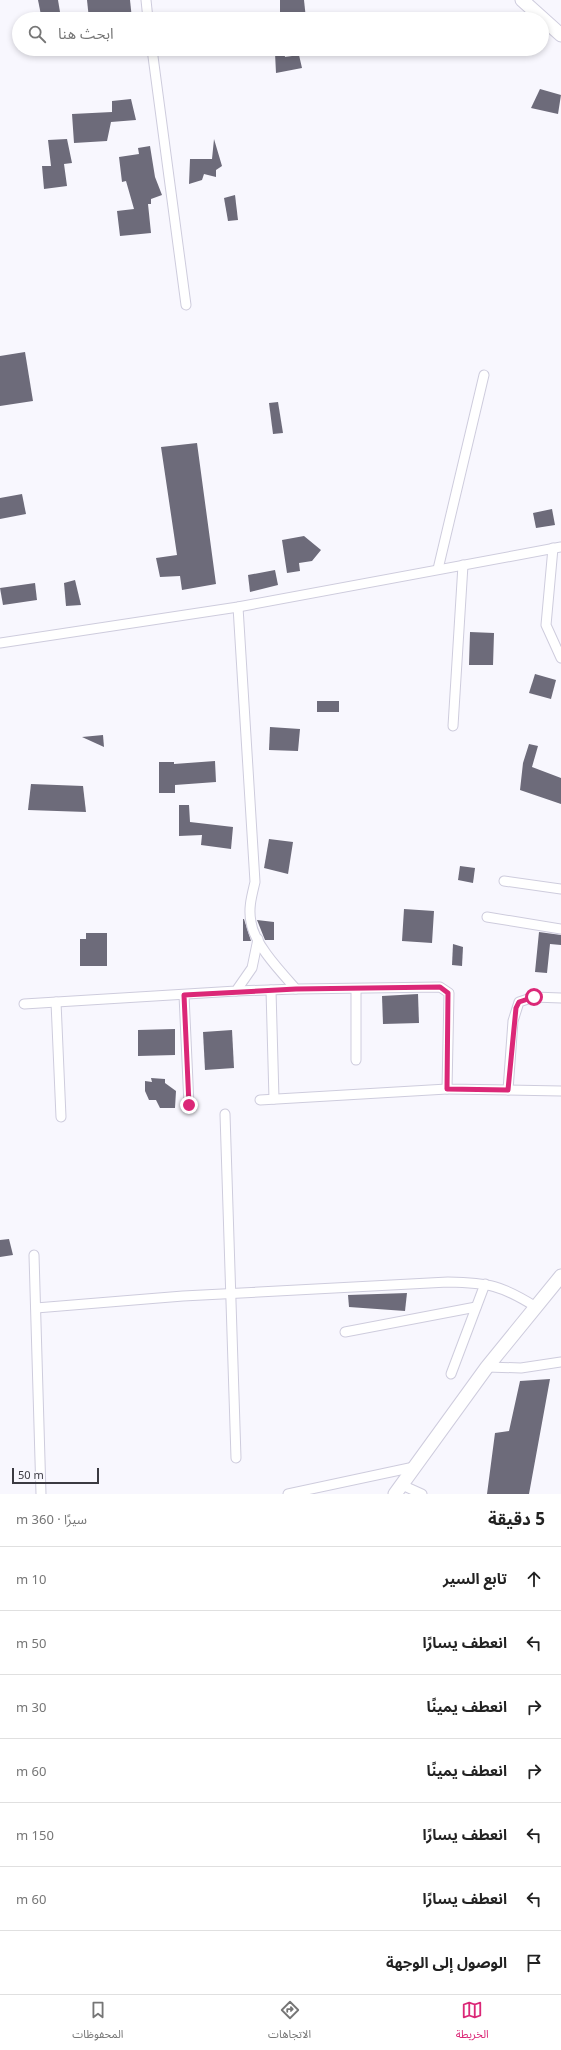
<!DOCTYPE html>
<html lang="ar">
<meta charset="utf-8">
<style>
:root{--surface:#fff;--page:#f6f6f6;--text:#222;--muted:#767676;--line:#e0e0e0;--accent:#db2777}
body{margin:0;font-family:"Noto Sans","Noto Sans Arabic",sans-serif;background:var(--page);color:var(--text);direction:rtl}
.scale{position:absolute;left:12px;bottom:10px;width:87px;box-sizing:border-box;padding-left:4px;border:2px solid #3b3a41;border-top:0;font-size:11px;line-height:14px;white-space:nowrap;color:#3b3a41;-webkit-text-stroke:3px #f8f7fe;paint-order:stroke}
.stop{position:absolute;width:12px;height:12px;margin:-9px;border:3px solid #db2777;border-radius:50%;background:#fff}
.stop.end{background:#db2777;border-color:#fff;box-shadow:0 1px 4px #0008}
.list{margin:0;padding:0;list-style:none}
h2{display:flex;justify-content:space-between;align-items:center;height:52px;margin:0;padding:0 16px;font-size:17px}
h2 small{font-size:13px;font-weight:400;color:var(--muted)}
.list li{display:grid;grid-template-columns:26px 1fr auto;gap:12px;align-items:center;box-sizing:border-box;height:64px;padding:0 16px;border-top:1px solid var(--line)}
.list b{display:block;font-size:15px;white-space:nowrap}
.list em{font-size:13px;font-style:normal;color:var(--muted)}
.icon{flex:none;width:22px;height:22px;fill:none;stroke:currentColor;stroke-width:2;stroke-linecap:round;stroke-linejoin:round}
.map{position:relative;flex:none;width:561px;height:1494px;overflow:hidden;direction:ltr}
.search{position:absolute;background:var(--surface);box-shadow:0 2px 6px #0003;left:12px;right:12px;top:12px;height:44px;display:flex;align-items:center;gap:10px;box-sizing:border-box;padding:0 14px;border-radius:22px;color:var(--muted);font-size:15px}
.sheet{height:500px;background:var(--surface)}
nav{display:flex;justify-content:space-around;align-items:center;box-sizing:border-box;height:56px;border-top:1px solid var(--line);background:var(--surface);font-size:11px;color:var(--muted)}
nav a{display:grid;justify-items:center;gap:2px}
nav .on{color:var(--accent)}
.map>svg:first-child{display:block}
.building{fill:#6d6b7a}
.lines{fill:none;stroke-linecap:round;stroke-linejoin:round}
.minor-casing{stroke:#ceccdd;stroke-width:11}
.secondary-casing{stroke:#ceccdd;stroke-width:15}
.minor{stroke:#fff;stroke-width:9}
.secondary{stroke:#fff;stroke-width:13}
.route{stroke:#db2777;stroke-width:5}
</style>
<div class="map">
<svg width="561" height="1494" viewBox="0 0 561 1494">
<rect width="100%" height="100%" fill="#f8f7fe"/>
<g class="building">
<polygon points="38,0 58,0 60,12 41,15"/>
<polygon points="87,0 130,0 132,19 89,19"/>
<polygon points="280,0 304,0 306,19 280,19"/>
<polygon points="284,51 285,57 299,55 302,68 276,73 275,53"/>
<polygon points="540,89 561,95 558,114 531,108"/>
<polygon points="131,99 136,120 111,122 107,141 74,143 72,114 112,112 112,101"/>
<polygon points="67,139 72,163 64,164 67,186 44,189 42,166 51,166 48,140"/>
<polygon points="214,139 222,166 216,170 216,177 204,174 202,180 189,184 190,159 212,159"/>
<polygon points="150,146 155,177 162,195 151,199 151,204 148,204 151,233 120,236 117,211 134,209 126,181 122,182 119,157 139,154 138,148"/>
<polygon points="235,195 238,220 228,221 224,198"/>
<polygon points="25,352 33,401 0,406 0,356"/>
<polygon points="278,402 283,433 273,434 269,403"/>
<polygon points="197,443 216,584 182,590 180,576 160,577 156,558 177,555 161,447"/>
<polygon points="22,494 26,514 0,519 0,498"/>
<polygon points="552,509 555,525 536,528 533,513"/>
<polygon points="304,536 321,550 312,561 299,563 300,571 287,573 282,540"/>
<polygon points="275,570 278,585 250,592 248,575"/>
<polygon points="75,580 81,605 66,606 64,583"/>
<polygon points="35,583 37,600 3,605 0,588"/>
<polygon points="470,632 494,633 493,665 469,665"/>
<polygon points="535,674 556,680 551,699 529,693"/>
<rect x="317" y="701" width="22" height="11"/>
<polygon points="270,727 300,729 298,751 269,750"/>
<polygon points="103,735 104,747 82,737"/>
<polygon points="529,744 538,746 532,767 561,778 561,804 520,790 523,763"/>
<polygon points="215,761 216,782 175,785 175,793 159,793 159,762 174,762 174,764"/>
<polygon points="31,784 83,786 86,812 28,810"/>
<polygon points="179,805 189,805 190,822 233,827 231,849 201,845 202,835 179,836"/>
<polygon points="269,839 293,842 288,874 264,868"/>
<polygon points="460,866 475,868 473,883 458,880"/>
<polygon points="404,909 434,911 432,943 402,941"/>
<polygon points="243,919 244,919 251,941 243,941"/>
<polygon points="257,920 274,922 274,940 265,940"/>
<polygon points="539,932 561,935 561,945 550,944 547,973 535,972"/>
<polygon points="86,933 107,933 107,966 80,966 80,939 86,939"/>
<polygon points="453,944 463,947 462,966 452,965"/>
<polygon points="418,994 419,1023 383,1024 382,996"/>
<polygon points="175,1029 175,1055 138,1056 138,1030"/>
<polygon points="232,1030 234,1068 205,1070 203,1032"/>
<polygon points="151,1078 165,1079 165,1083 176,1091 175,1108 160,1108 156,1100 149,1100 145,1091 145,1081 152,1082"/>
<polygon points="9,1239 13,1255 0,1257 0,1240"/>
<polygon points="407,1293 405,1311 349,1307 348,1295"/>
<polygon points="550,1379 529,1494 487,1494 495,1433 509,1431 520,1381"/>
</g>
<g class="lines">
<defs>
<g id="minor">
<polyline points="146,0 148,19"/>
<polyline points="152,49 186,305"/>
<polyline points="553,548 546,625 561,658"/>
<polyline points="438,569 484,375"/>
<path d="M238 607 255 882C252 895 248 908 251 922 254 944 281 972 296 989L440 987 449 993 447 1089 561 1091"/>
<polyline points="0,643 238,607 561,547"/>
<polyline points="453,726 463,565"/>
<polyline points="504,881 561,889"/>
<polyline points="487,917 561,929"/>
<polyline points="356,989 356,1060"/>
<polyline points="271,990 274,1099"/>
<polyline points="236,991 296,989"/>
<polyline points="184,995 189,1105"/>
<polyline points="56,1002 61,1117"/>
<polyline points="24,1004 236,991 252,968 258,939"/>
<polyline points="508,1090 513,1021 519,1002 534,997 561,998"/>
<polyline points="260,1100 447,1089"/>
<polyline points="225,1114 236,1458"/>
<polyline points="34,1255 41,1494"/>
<path d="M36 1308 183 1296 448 1282C489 1283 501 1285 536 1307"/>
<polyline points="345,1332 476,1307"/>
<polyline points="487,1367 521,1368 561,1362"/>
<polyline points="451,1374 485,1284"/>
<polyline points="402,1485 422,1494"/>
<polyline points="288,1494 414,1467"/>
</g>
<g id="secondary">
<polyline points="522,0 561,35"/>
<polyline points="395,1494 487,1367 561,1276"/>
</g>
</defs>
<use href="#minor" class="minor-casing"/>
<use href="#secondary" class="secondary-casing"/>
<use href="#minor" class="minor"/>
<use href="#secondary" class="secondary"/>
</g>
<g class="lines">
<polyline class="route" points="189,1105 184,995 296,989 440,987 448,993 447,1089 508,1090 516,1008 519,1002 534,997"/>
</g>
</svg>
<div class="scale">50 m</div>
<div class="stop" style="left:534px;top:997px"></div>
<div class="stop end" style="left:189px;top:1105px"></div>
<div class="search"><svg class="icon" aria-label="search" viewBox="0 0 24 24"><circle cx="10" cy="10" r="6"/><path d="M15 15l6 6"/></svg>ابحث هنا</div>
</div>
<section class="sheet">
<h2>5 دقيقة<small>سيرًا · 360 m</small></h2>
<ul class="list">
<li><svg class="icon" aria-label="ahead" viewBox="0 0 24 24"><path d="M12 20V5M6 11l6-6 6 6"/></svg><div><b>تابع السير</b></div><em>10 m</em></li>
<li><svg class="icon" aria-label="left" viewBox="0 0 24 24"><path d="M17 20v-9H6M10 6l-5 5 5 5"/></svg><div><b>انعطف يسارًا</b></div><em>50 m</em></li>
<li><svg class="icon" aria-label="right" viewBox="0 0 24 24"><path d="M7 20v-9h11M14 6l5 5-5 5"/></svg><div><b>انعطف يمينًا</b></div><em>30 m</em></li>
<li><svg class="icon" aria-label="right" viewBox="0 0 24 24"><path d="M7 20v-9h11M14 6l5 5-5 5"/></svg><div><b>انعطف يمينًا</b></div><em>60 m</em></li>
<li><svg class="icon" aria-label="left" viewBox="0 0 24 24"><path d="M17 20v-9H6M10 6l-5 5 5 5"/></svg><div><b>انعطف يسارًا</b></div><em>150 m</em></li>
<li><svg class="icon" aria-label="left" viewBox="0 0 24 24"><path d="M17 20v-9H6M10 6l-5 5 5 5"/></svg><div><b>انعطف يسارًا</b></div><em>60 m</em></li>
<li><svg class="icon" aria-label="arrive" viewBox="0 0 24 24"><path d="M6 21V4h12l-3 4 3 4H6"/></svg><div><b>الوصول إلى الوجهة</b></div></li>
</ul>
</section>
<nav>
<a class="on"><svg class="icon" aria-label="map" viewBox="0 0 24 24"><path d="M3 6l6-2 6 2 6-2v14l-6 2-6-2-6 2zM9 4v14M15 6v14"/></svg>الخريطة</a>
<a><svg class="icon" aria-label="directions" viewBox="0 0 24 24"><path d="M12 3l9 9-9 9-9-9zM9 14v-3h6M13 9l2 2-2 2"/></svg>الاتجاهات</a>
<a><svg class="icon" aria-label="saved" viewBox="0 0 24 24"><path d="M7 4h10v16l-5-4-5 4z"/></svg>المحفوظات</a>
</nav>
